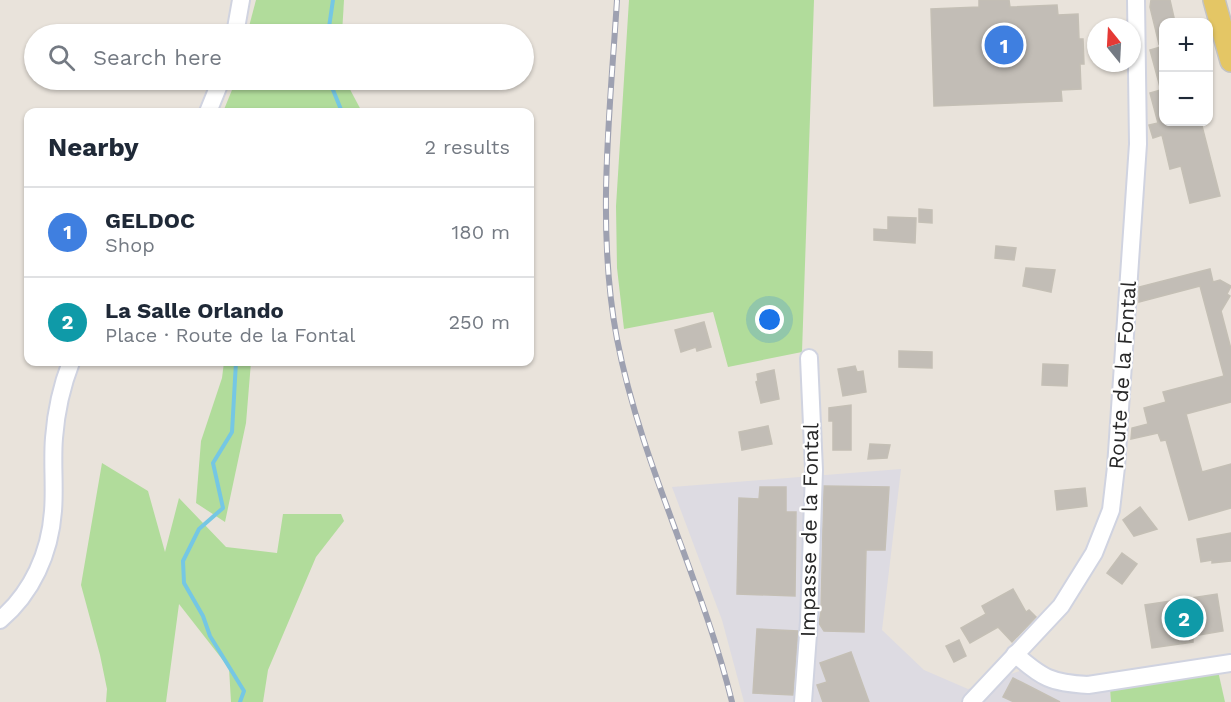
<!DOCTYPE html>
<meta charset="utf-8">
<style>
:root{--surface:#fff;--page:#f6f6f7;--text:#1f2937;--muted:#747a83;--line:#e0e1e3;--accent:#4766ea}
body{margin:0;font-family:"Work Sans",sans-serif;background:var(--page);color:var(--text)}
.controls{position:absolute;right:18px;top:18px;display:grid;overflow:hidden;border-radius:12px;box-shadow:0 2px 4px #0004}
.controls button{width:54px;height:54px;display:grid;place-items:center;padding:0;border:0;border-bottom:2px solid var(--line);background:var(--surface);color:var(--text);font:30px sans-serif}
.compass{position:absolute;left:1087px;top:18px;width:54px;height:54px;border-radius:50%;background:var(--surface);box-shadow:0 2px 4px #0004;rotate:342deg}
.you{position:absolute;left:770px;top:320px;width:21px;height:21px;margin:-15px;border:4px solid #fff;border-radius:50%;background:#1a73e8;box-shadow:0 0 0 9px #1a73e833}
.badge{display:grid;place-items:center;width:39px;height:39px;border-radius:50%;background:var(--accent);color:#fff;font-size:20px;font-weight:700}
.pin{position:absolute;translate:-50% -50%;border:3px solid #fff;box-shadow:0 2px 6px #0006}
.list{margin:0;padding:0;list-style:none}
h2{display:flex;justify-content:space-between;align-items:center;height:78px;margin:0;padding:0 24px;font-size:26px}
h2 small{font-size:20px;font-weight:400;color:var(--muted)}
.list li{display:grid;grid-template-columns:39px 1fr auto;gap:18px;align-items:center;box-sizing:border-box;height:90px;padding:0 24px;border-top:2px solid var(--line)}
.list b{display:block;font-size:22px;white-space:nowrap}
.list p{margin:0;font-size:20px;white-space:nowrap;color:var(--muted)}
.list em{font-size:20px;font-style:normal;color:var(--muted)}
.icon{flex:none;width:33px;height:33px;fill:none;stroke:currentColor;stroke-width:2;stroke-linecap:round;stroke-linejoin:round}
.map{position:relative;flex:none;width:1231px;height:702px;overflow:hidden}
.search{position:absolute;background:var(--surface);box-shadow:0 2px 4px #0004;left:24px;top:24px;width:510px;height:66px;display:flex;align-items:center;gap:15px;box-sizing:border-box;padding:0 21px;border-radius:33px;color:var(--muted);font-size:22px}
.panel{position:absolute;background:var(--surface);box-shadow:0 2px 4px #0004;left:24px;top:108px;width:510px;height:258px;border-radius:12px}
.map>svg:first-child{display:block}
.industrial{fill:#dddbe2}
.green{fill:#b1dc9b}
.lines{fill:none;stroke-linecap:round;stroke-linejoin:round}
.stream{stroke:#75c7e4;stroke-width:4}
.building{fill:#c2bdb6;stroke:#c4bfb5;stroke-width:1.5}
.minor-casing{stroke:#d0d3e0;stroke-width:20}
.major-casing{stroke:#c3c3c3;stroke-width:24}
.minor{stroke:#fff;stroke-width:16}
.major{stroke:#e4c665;stroke-width:21}
.rail-casing{stroke:#9ea1b1;stroke-width:6}
.rail{stroke:#fff;stroke-width:4;stroke-dasharray:11;stroke-linecap:butt}
.labels{text-anchor:middle;dominant-baseline:central;stroke-width:4.5;stroke-linejoin:round;paint-order:stroke}
.street-label{font-size:21px;fill:#282828;stroke:#fff}
</style>
<div class="map">
<svg width="1231" height="702" viewBox="0 0 1231 702">
<rect width="100%" height="100%" fill="#e9e3db"/>
<polygon class="industrial" points="901,469 882,630 924,670 968,689 1034,666 1110,688 1111,702 744,702 722,620 672,487"/>
<g class="green">
<polygon points="256,0 344,0 342,34 247,34"/>
<polygon points="629,0 814,0 802,352 728,367 713,312 624,329 617,268 616,206"/>
<polygon points="236,80 345,80 362,112 223,112"/>
<polygon points="224,362 251,362 246,423 225,522 196,503 201,441 222,378"/>
<polygon points="102,463 148,491 165,552 179,498 226,547 277,553 283,514 341,514 344,521 316,557 268,670 263,702 231,702 229,668 179,604 166,702 106,702 107,689 100,655 81,585"/>
<polygon points="1218,671 1225,702 1111,702 1110,688"/>
</g>
<g class="lines">
<g class="stream">
<polyline points="328,34 333,0"/>
<polyline points="329,80 342,112"/>
<polyline points="236,362 232,432 213,463 223,508 199,529 183,561 184,583 203,616 210,636 244,691 240,702"/>
</g>
</g>
<g class="building">
<polygon points="979,0 1009,0 1010,7 1057,5 1058,15 1078,14 1079,39 1083,39 1084,64 1080,64 1081,89 1061,90 1062,101 934,106 931,9 979,7"/>
<polygon points="1151,0 1170,0 1175,22 1164,22 1164,43 1159,44 1150,7"/>
<polygon points="1164,46 1164,87 1160,87 1150,50"/>
<polygon points="1164,89 1164,122 1201,122 1220,196 1190,203 1181,166 1170,169 1162,135 1153,138 1149,125 1158,123 1150,93"/>
<polygon points="919,209 932,210 932,223 919,222"/>
<polygon points="888,217 916,218 915,243 874,240 874,229 888,230"/>
<polygon points="996,246 1016,248 1014,260 995,258"/>
<polygon points="1026,268 1055,270 1051,292 1023,286"/>
<polygon points="1210,269 1213,282 1220,280 1231,286 1227,294 1230,296 1221,311 1231,349 1231,402 1186,414 1202,472 1231,464 1231,508 1189,520 1166,440 1161,441 1158,433 1131,439 1132,428 1148,424 1144,408 1166,402 1163,392 1224,376 1200,286 1139,302 1139,287"/>
<polygon points="704,322 711,347 697,351 696,347 681,352 675,330"/>
<polygon points="899,351 932,352 932,368 899,367"/>
<polygon points="1043,364 1068,365 1067,386 1042,385"/>
<polygon points="855,366 857,372 863,371 866,392 843,396 838,369"/>
<polygon points="774,370 779,399 761,403 756,382 758,381 757,374"/>
<polygon points="851,405 851,450 833,450 833,421 829,421 829,408"/>
<polygon points="768,426 772,444 742,450 739,432"/>
<polygon points="870,444 890,445 887,458 868,459"/>
<polygon points="824,486 889,487 885,550 866,550 864,632 824,631 819,623 821,612"/>
<polygon points="760,487 786,487 786,512 796,512 795,596 737,594 739,498 759,499"/>
<polygon points="1085,488 1087,506 1057,510 1055,491"/>
<polygon points="1140,507 1157,529 1134,536 1123,520"/>
<polygon points="1231,533 1231,561 1212,563 1212,560 1201,562 1197,539"/>
<polygon points="1122,553 1137,564 1122,584 1107,573"/>
<polygon points="1013,589 1026,612 1029,610 1036,617 1012,642 998,627 970,643 961,628 986,614 982,606"/>
<polygon points="1217,594 1223,631 1193,636 1193,642 1152,648 1145,605"/>
<polygon points="757,629 798,631 793,695 753,693"/>
<polygon points="959,640 966,656 954,662 946,646"/>
<polygon points="851,652 869,702 823,702 817,685 827,682 820,663"/>
<polygon points="1013,678 1021,682 1060,702 1014,702 1003,697"/>
</g>
<g class="lines">
<defs>
<g id="minor">
<polyline points="235,34 241,0"/>
<polyline points="208,112 221,80"/>
<path d="M0 620C32 593 50 553 53 511 55 487 52 462 54 438 56 412 62 385 71 362"/>
<path d="M1015 654C1042 678 1051 683 1088 685L1231 663"/>
<polyline points="803,702 809,621 814,470 809,358"/>
<polyline points="971,702 1061,606 1094,553 1111,510 1116,467 1138,144 1136,0"/>
</g>
<polyline id="major" points="1214,0 1231,61"/>
</defs>
<use href="#minor" class="minor-casing"/>
<use href="#major" class="major-casing"/>
<use href="#minor" class="minor"/>
<use href="#major" class="major"/>
<defs>
<path id="rail" d="M617 0C610 112 596 228 617 339 641 464 702 579 732 702"/>
</defs>
<use href="#rail" class="rail-casing"/>
<use href="#rail" class="rail"/>
</g>
<g class="labels">
<g class="street-label">
<text transform="translate(1122 375) rotate(-86)">Route de la Fontal</text>
<text transform="translate(809 530) rotate(-89)">Impasse de la Fontal</text>
</g>
</g>
</svg>
<div class="controls">
<button>+</button>
<button>−</button>
</div>
<svg class="compass" viewBox="-18 -18 36 36"><path d="M0-13l5 13h-10z" fill="#e53935"/><path d="M0 13l5-13h-10z" fill="#747a83"/></svg>
<div class="you"></div>
<div class="pin badge" style="left:1004px;top:45px;background:#3f7fe0">1</div>
<div class="pin badge" style="left:1184px;top:618px;background:#0f9aa8">2</div>
<div class="search"><svg class="icon" aria-label="search" viewBox="0 0 24 24"><circle cx="10" cy="10" r="6"/><path d="M15 15l6 6"/></svg>Search here</div>
<section class="panel">
<h2>Nearby<small>2 results</small></h2>
<ul class="list">
<li><span class="badge" style="background:#3f7fe0">1</span><div><b>GELDOC</b><p>Shop</p></div><em>180 m</em></li>
<li><span class="badge" style="background:#0f9aa8">2</span><div><b>La Salle Orlando</b><p>Place · Route de la Fontal</p></div><em>250 m</em></li>
</ul>
</section>
</div>
